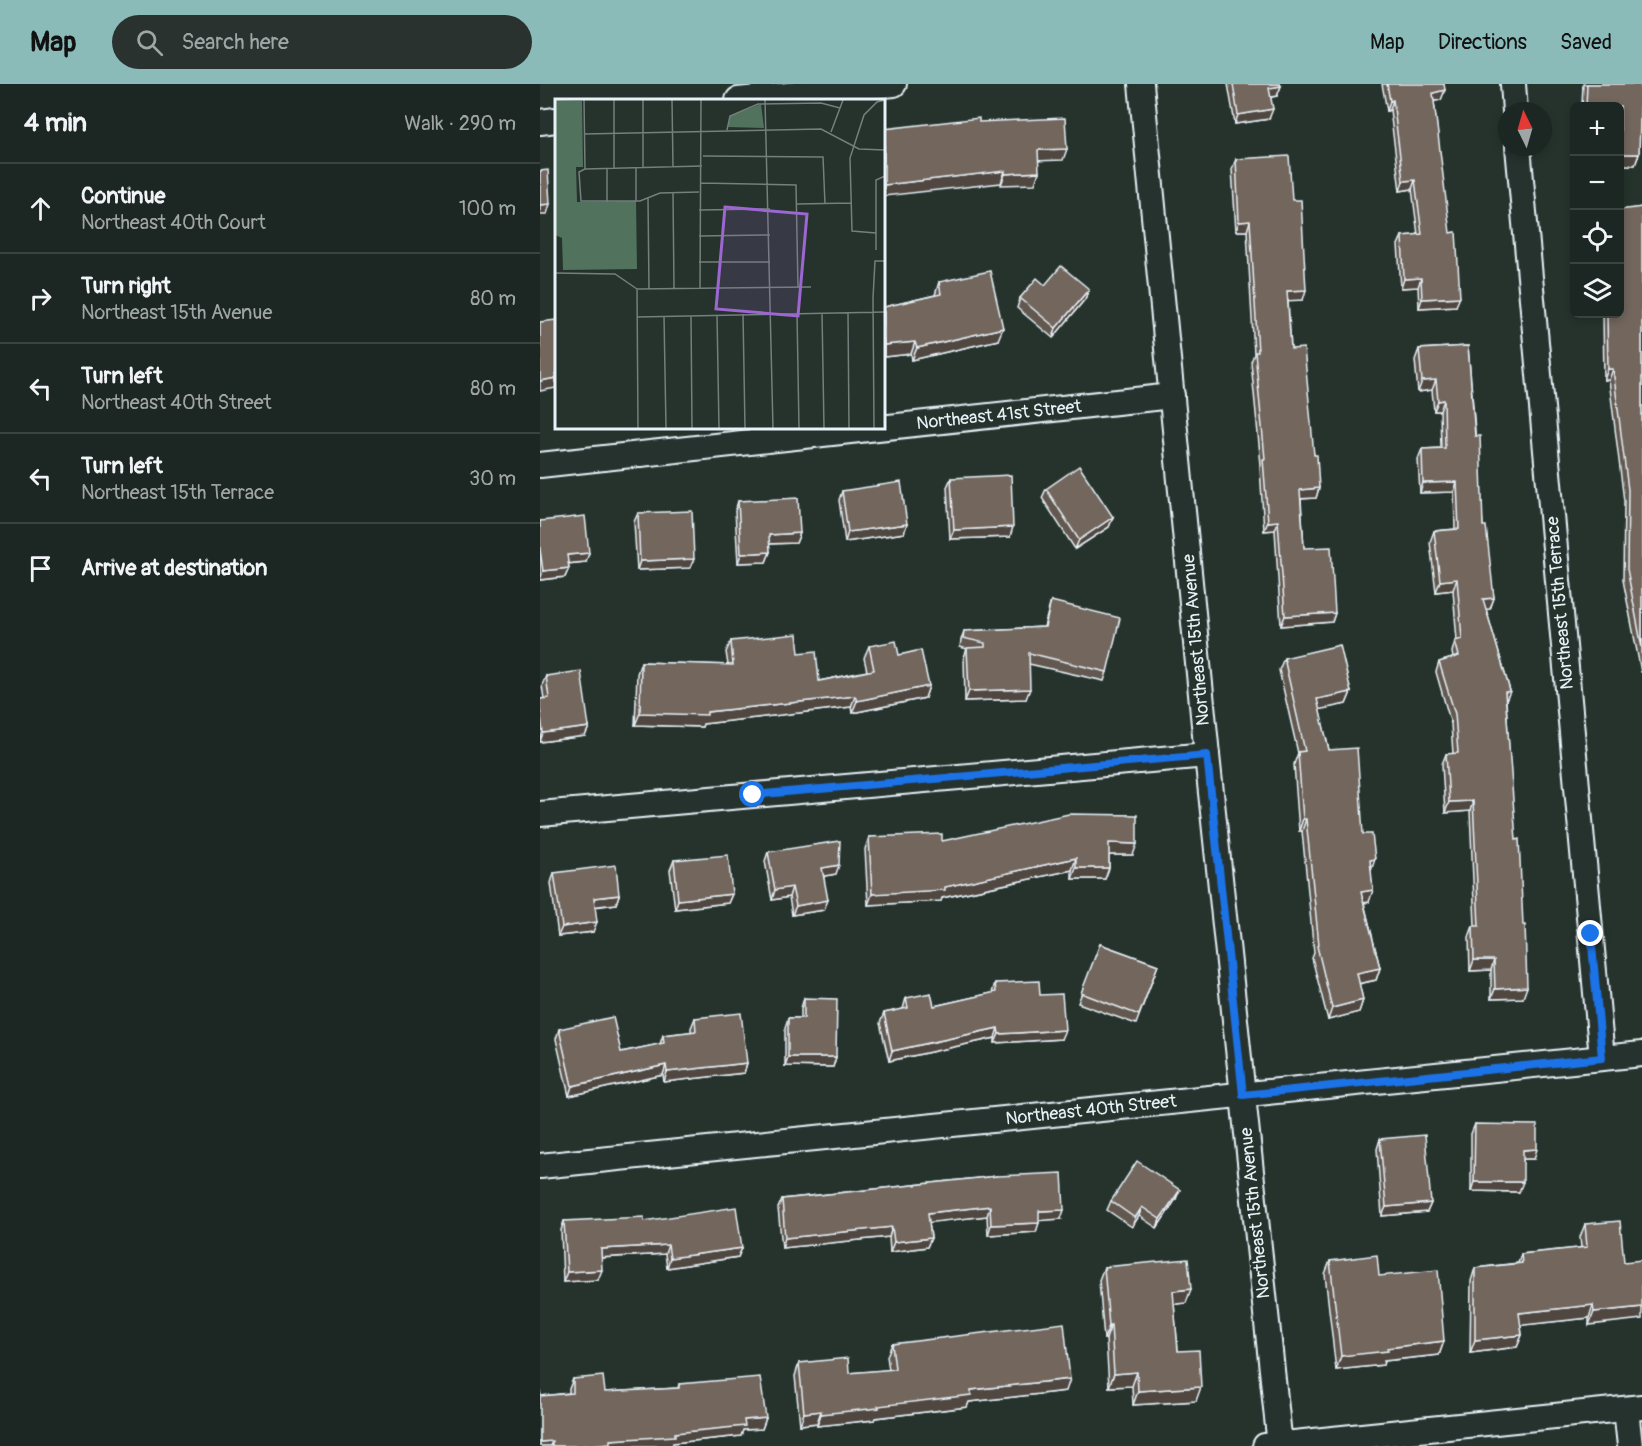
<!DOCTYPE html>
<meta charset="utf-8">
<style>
:root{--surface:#1c2622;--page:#29322f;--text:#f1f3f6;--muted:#a0a5a5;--line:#3a4340;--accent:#8bbbb9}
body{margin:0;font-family:Pangolin,sans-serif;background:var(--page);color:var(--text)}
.controls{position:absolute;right:18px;top:18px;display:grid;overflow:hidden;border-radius:9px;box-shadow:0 3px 9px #0003}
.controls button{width:54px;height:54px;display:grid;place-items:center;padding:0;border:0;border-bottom:2px solid var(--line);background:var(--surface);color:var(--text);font:30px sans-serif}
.compass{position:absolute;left:958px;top:18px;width:54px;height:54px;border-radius:50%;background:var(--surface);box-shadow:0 3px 9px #0003;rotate:355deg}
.stop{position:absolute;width:18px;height:18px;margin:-14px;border:4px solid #1a73e8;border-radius:50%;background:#fff}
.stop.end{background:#1a73e8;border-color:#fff;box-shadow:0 2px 6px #0008}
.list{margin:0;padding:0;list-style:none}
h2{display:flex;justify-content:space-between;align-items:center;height:78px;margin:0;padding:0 24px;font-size:26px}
h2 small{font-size:20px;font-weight:400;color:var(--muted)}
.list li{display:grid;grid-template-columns:39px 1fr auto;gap:18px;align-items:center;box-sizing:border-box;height:90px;padding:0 24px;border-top:2px solid var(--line)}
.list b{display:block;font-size:22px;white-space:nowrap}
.list p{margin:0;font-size:20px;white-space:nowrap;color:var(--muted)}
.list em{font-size:20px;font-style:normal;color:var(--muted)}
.icon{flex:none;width:33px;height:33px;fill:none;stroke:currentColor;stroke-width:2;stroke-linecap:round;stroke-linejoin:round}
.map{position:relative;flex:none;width:1102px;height:1362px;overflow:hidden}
header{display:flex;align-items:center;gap:36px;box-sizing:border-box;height:84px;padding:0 30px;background:var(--accent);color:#111}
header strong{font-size:28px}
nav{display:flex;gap:33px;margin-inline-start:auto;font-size:21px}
.search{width:420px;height:54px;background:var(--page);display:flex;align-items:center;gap:15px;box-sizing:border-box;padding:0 21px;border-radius:33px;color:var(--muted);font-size:22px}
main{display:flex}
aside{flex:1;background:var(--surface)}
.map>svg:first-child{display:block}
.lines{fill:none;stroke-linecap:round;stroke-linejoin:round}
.street-casing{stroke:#e8f1f8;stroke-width:28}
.street{stroke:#26332d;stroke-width:24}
.wall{fill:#625850;stroke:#e8f1f8;stroke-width:1.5}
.shaded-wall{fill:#504741;stroke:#e8f1f8;stroke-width:1.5}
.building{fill:#72665d;stroke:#e8f1f8;stroke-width:1.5}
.route{stroke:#1a73e8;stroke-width:8}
.labels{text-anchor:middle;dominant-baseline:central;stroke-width:6;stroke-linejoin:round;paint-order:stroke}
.street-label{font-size:18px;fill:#e8f1f8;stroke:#26332d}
.inset-road{fill:none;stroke:#747f7e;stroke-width:1.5}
.view{fill:#9c67d0;fill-opacity:0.15;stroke:#9c67d0;stroke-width:3}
.inset-edge{fill:none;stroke:#e8f1f8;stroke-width:3}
</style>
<header>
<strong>Map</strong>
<div class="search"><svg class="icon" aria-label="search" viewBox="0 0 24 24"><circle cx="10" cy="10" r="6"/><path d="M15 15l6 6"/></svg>Search here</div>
<nav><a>Map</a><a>Directions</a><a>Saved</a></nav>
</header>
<main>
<aside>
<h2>4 min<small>Walk · 290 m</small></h2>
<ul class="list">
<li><svg class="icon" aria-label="ahead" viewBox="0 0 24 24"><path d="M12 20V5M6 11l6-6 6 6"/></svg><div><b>Continue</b><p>Northeast 40th Court</p></div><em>100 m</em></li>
<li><svg class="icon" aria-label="right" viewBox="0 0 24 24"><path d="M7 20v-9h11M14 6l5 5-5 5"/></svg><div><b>Turn right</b><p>Northeast 15th Avenue</p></div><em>80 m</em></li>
<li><svg class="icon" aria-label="left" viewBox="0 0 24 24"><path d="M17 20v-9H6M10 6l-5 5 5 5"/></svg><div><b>Turn left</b><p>Northeast 40th Street</p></div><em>80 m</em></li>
<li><svg class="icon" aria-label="left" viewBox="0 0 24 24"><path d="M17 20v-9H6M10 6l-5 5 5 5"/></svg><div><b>Turn left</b><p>Northeast 15th Terrace</p></div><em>30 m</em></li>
<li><svg class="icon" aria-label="arrive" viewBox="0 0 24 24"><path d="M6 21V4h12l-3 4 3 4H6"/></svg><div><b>Arrive at destination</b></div></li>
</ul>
</aside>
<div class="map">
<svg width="1102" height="1362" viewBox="0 0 1102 1362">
<rect width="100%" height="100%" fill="#26332d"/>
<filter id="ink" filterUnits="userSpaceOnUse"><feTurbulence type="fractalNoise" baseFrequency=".0167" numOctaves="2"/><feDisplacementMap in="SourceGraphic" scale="12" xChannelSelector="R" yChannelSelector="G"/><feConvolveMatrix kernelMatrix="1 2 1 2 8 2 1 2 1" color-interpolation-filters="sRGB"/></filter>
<g filter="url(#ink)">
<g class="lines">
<defs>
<g id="street">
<polyline points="601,0 667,671 740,1362"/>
<polyline points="973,0 975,27"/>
<polyline points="198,16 354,0"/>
<polyline points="0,38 16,36"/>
<polyline points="978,63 1062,974"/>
<polyline points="0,381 632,312"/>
<polyline points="0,730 667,671"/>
<polyline points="0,1082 1102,970"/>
<polyline points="1086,1325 1090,1362"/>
<polyline points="725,1362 1102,1323"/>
</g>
</defs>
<use href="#street" class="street-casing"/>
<use href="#street" class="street"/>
</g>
<g class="wall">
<polygon points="688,0 740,0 741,2 737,12 731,13 729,35 695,40"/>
<polygon points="842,0 904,0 901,16 894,17 916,222 879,224 878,203 861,204 858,161 862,152 878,151 872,105 860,107 850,26 847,27"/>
<polygon points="1043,0 1101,0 1099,70 1095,81 1081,81 1080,126 1102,123 1102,588 1101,588 1083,496 1084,417 1069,296 1064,296 1063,230 1080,230 1080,22 1042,22"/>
<polygon points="696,75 752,116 763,216 748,216 751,265 774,371 779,404 776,414 761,415 764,464 795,529 792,538 741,542 735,446 724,447 720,384 721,381 711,278 714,270 707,147 696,147 692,85"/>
<polygon points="399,198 458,256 372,276 371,270 344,273 344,223 395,211"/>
<polygon points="505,201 549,205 545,215 513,254 477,224 480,214"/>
<polygon points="928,262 943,442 954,514 950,525 946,525 970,607 966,616 983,914 951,915 951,886 930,887 929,853 933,842 935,842 930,727 905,729 902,680 906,670 913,670 911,640 896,588 899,578 913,574 912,568 915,557 917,557 913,506 896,508 890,458 894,447 915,445 914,408 880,409 878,375 882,365 901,364 900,327 894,327 892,306 878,308 875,276 879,265"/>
<polygon points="411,394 470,453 410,455 407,403"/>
<polygon points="506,405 573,433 569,443 535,465 502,414"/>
<polygon points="302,407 367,440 364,449 305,458 299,416"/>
<polygon points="198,417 260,449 256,459 229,460 230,468 226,478 198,479 195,427"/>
<polygon points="98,429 150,484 97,486 94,438"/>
<polygon points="0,437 46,478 28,480 29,484 25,493 0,496"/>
<polygon points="511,517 567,588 564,597 489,580 486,615 425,617 424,573 427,565 420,563 421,556 424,547 504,543"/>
<polygon points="191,557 259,569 279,597 327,587 324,574 329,562 359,571 389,602 385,614 312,629 311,623 163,640 162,643 95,641 97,590 101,578 188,581 186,568"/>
<polygon points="744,574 811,608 806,620 779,625 789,666 823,750 831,785 829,818 824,819 840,884 836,896 819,900 823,916 819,928 788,936 772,874 774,869 762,747 759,747 754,680 758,669 739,586"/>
<polygon points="6,592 49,643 45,652 0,658 0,615 4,615 2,601"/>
<polygon points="329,753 402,757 593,771 569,771 569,784 565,795 532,795 532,786 402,814 401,817 328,821 325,765"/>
<polygon points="228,768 296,790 284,792 284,826 252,831 249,813 232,816 225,777"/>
<polygon points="134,776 192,810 188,819 135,825 130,786"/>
<polygon points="14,789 79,811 76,820 55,823 53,848 18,852 11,799"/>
<polygon points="560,860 618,881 596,940 538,919"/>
<polygon points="455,899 500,911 521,955 455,959 455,954 349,977 340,939 344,929 363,925 366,914 394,922 452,909"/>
<polygon points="264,914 296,973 293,983 245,982 245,944 248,934 261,934 261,924"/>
<polygon points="155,934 207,979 204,989 124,998 123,991 29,1012 16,955 19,945 81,968 120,960 123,951 151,948 151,944"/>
<polygon points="935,1040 994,1075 983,1075 979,1108 931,1107 931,1050"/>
<polygon points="840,1055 891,1119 887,1128 842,1132 837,1065"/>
<polygon points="457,1092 521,1135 499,1136 496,1148 448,1151 447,1132 389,1138 391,1154 387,1163 350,1168 349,1153 242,1164 238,1124 242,1115"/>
<polygon points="636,1115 617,1144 599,1132 592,1143 567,1126 571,1117"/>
<polygon points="24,1137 104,1137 202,1164 198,1173 127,1184 125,1170 61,1174 58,1196 23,1198 21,1146"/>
<polygon points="1045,1140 1084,1178 1049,1241 1049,1234 981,1241 982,1251 977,1263 930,1269 931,1197 935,1184 978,1179 981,1170 1041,1164 1040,1153"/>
<polygon points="790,1177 839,1192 904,1257 899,1271 844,1277 843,1281 796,1286 785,1190"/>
<polygon points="564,1183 646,1219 634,1220 638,1267 656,1317 593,1321 592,1302 569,1303 566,1255 564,1255 559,1196"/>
<polygon points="352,1260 526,1307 429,1318 427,1323 335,1334 334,1336 277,1342 277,1339 260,1341 255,1292 259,1279 309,1289 349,1286 347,1272"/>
<polygon points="33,1295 65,1308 138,1304 139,1300 226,1334 222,1345 203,1346 201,1352 133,1359 132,1362 0,1362 1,1312 29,1309 29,1305"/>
</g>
<g class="shaded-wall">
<polygon points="741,2 737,12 726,14 729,4"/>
<polygon points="905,6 901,16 889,18 893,9"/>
<polygon points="853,16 850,26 847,27 850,17"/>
<polygon points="733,25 729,35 695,40 698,31"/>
<polygon points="527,65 523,76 494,77 498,66"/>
<polygon points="1081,70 1099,70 1095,81 1080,81"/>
<polygon points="465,87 461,99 344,112 344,101"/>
<polygon points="499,88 495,100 461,101 465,90"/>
<polygon points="875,96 872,105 860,107 863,97"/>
<polygon points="10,120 7,130 0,130 0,121"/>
<polygon points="710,137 707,147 696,147 699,138"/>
<polygon points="881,194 878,203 861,204 864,195"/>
<polygon points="549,205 545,215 513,254 516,244"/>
<polygon points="766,206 763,216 744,217 747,207"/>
<polygon points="920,213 916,222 879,224 882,215"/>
<polygon points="463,244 458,256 372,276 377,264"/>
<polygon points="375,258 371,270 344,273 344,261"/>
<polygon points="1068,285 1073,285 1069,296 1064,296"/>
<polygon points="16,294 16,304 0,307 0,297"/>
<polygon points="896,296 892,306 878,308 882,297"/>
<polygon points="904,316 900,327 894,327 898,317"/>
<polygon points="917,398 914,408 880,409 883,399"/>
<polygon points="779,404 776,414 757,415 760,406"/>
<polygon points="573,433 569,443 535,465 539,456"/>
<polygon points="738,437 735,446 724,447 728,438"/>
<polygon points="367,440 364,449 305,458 308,448"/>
<polygon points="473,443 470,453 410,455 414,446"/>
<polygon points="260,449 256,459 226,460 229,451"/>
<polygon points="230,468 226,478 198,479 201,470"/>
<polygon points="49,469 46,478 24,480 27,471"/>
<polygon points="154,475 150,484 97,486 100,477"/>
<polygon points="29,484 25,493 0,496 3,487"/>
<polygon points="917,495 913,506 896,508 900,497"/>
<polygon points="954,514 950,525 939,526 943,515"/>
<polygon points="795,529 792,538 741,542 745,532"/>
<polygon points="389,602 385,614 312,629 317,617"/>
<polygon points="490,605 486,615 425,617 429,607"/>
<polygon points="970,607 966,617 965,608"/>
<polygon points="811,608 806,620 773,627 777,615"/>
<polygon points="315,612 311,623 163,640 162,643 95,641 100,629 167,628"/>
<polygon points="49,643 45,652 0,658 3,649"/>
<polygon points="933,717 930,727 905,729 909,718"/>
<polygon points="763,735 766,735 762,747 759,747"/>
<polygon points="569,759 597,760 593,771 565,771"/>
<polygon points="536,774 532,786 402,814 401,817 328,821 332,810 405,803"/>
<polygon points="835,775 831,787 830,776"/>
<polygon points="299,781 296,790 279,793 282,784"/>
<polygon points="536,784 569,784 565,795 532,795"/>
<polygon points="252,803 249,813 232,816 235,806"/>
<polygon points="833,806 829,818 817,820 821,808"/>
<polygon points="192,810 188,819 135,825 138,816"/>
<polygon points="79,811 76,820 50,823 54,814"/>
<polygon points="288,816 284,826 252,831 256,822"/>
<polygon points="57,838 53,848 18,852 22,843"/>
<polygon points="934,876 954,876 951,886 930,887"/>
<polygon points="840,884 836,896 812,901 817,889"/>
<polygon points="987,903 983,914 951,915 955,905"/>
<polygon points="823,916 819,928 788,936 792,924"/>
<polygon points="458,944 455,954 349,977 352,967"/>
<polygon points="525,946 521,955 455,959 459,950"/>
<polygon points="248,973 296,973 293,983 245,982"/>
<polygon points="207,979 204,989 124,998 127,988"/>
<polygon points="126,981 123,991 29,1012 32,1002"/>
<polygon points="997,1065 994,1075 979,1075 983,1066"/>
<polygon points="934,1098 983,1098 979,1108 931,1107"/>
<polygon points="640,1106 636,1115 617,1144 620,1135"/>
<polygon points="891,1119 887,1128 842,1132 846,1123"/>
<polygon points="450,1122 447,1132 385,1139 388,1129"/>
<polygon points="602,1123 599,1132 592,1143 595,1134"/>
<polygon points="524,1126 521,1135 495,1137 499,1127"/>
<polygon points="499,1139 496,1148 448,1151 451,1141"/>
<polygon points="352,1143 349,1153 242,1164 245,1154"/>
<polygon points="391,1154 387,1163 350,1168 354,1158"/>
<polygon points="128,1161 125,1170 57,1174 61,1165"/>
<polygon points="202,1164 198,1173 127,1184 130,1174"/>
<polygon points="62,1186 58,1196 23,1198 27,1188"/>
<polygon points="651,1205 646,1219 628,1221 633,1207"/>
<polygon points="1053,1221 1049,1234 975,1242 979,1229"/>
<polygon points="1102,1223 1102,1235 1049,1241 1054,1228"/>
<polygon points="571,1241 566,1255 564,1255 569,1242"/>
<polygon points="982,1251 977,1263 930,1269 935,1256"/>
<polygon points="904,1257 899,1271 844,1277 843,1281 796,1286 801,1272 847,1264"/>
<polygon points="597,1288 592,1302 569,1303 574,1290"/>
<polygon points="530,1295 526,1307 429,1318 427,1323 335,1334 334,1336 277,1342 281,1330 338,1322 431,1306"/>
<polygon points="661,1303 656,1317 593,1321 598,1307"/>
<polygon points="281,1327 277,1339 260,1341 264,1329"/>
<polygon points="226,1334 222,1345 203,1346 201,1352 133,1359 132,1362 39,1362 70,1356 135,1349 204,1336"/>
<polygon points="12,1357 10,1362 0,1362 0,1358"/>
</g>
<g class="building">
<polygon points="693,0 740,0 741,2 729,4 733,25 698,31"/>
<polygon points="847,0 904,0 905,6 893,9 910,149 916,148 920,213 882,215 881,194 864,195 862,152 882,150 875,96 863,97 853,16 850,17"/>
<polygon points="1047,0 1101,0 1099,70 1081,70 1080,126 1102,123 1102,564 1087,485 1088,406 1073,285 1068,285 1067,230 1080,230 1080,22 1046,22"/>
<polygon points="439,34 439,38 525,34 527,65 498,66 499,88 465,90 465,87 344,101 344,45"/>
<polygon points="749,72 752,116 761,116 766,206 747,207 751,265 764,264 774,371 777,371 779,404 760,406 764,464 791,463 795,529 745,532 738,437 728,438 723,375 725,375 715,268 718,268 710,137 699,138 696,75"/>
<polygon points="8,86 10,120 0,121 0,87"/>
<polygon points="521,182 549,205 516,244 480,214 497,194 505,201"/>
<polygon points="450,187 463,244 377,264 375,258 344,261 344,223 401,210 399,198"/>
<polygon points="16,236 16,294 0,297 0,238"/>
<polygon points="928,262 935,352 940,352 943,442 946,442 954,514 943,515 970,607 965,608 976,756 979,755 983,841 985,841 987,903 955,905 954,876 934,876 933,842 939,842 933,717 909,718 906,670 918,669 915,630 899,578 919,572 915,557 922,555 917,495 900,497 894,447 919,445 917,398 883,399 882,365 905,364 904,316 898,317 896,296 882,297 879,265"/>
<polygon points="539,382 573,433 539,456 506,405"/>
<polygon points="471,391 473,443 414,446 411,394"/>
<polygon points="361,398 367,440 308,448 302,407"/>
<polygon points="258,414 260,449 229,451 230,468 201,470 198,417"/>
<polygon points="152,427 154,475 100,477 98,429"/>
<polygon points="45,432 49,469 27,471 29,484 3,487 0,465 0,437"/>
<polygon points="511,517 580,534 567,588 489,569 490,605 429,607 427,564 445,563 445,559 423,554 424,547 505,543"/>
<polygon points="257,550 259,569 276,567 279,597 334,586 329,562 356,557 359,571 381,566 389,602 317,617 315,612 167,628 167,631 100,629 101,578 193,581 191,557"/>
<polygon points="800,561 811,608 777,615 789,666 817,664 823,750 832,750 835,775 830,776 833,806 821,808 840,884 817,889 823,916 792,924 777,862 779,861 766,735 763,735 758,668 765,667 744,574"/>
<polygon points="41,587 49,643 3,649 0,624 0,615 9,614 6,592"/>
<polygon points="529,730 597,731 597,760 569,759 569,784 536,784 536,774 405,803 405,806 332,810 329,753 402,750 402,757"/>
<polygon points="300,757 299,781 282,784 288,816 256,822 252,803 235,806 228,768"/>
<polygon points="188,771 192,810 138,816 134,776"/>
<polygon points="76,781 79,811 54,814 57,838 22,843 14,789"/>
<polygon points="560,860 618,881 599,931 541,909"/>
<polygon points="499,897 500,911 522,910 525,946 459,950 458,944 352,967 344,929 368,924 366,914 391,909 394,922 456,908 455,899"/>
<polygon points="264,914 297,915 296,973 248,973 248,934 264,934"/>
<polygon points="201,929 207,979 127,988 126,981 32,1002 19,945 73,933 81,968 124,959 123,951 156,947 155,934"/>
<polygon points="935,1040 997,1041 997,1065 983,1066 983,1098 934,1098"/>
<polygon points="885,1051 891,1119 846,1123 840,1055"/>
<polygon points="597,1077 640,1106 620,1135 602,1123 595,1134 571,1117"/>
<polygon points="522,1089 524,1126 499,1127 499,1139 451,1141 450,1122 388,1129 391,1154 354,1158 352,1143 245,1154 242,1115 457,1092"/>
<polygon points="196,1123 202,1164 130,1174 128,1161 61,1165 62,1186 27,1188 24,1137 104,1133 104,1137"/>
<polygon points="1080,1137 1084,1178 1102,1176 1102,1223 1054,1228 1053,1221 979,1229 982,1251 935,1256 935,1184 982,1179 981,1170 1047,1163 1045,1140"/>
<polygon points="837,1171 839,1192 898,1186 904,1257 847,1264 848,1267 801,1272 790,1177"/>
<polygon points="648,1175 651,1205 633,1207 638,1267 659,1266 661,1303 598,1307 597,1288 574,1290 571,1241 569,1242 564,1183"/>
<polygon points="524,1239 530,1295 431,1306 431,1311 338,1322 339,1324 281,1330 281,1327 264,1329 259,1279 308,1274 309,1289 355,1285 352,1260"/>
<polygon points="63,1292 65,1308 139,1304 139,1300 220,1293 226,1334 204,1336 205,1342 135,1349 135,1352 70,1356 70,1359 39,1362 12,1362 12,1357 0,1358 0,1307 1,1312 33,1309 33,1295"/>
</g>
</g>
<g class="lines" filter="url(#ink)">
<polyline class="route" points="213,711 667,671 703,1011 1062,974 1051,850"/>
</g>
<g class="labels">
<g class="street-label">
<text transform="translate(459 331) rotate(-6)">Northeast 41st Street</text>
<text transform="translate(1020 519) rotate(-95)">Northeast 15th Terrace</text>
<text transform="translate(656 556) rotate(-95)">Northeast 15th Avenue</text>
<text transform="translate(551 1026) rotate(-6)">Northeast 40th Street</text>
<text transform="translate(715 1129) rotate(-96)">Northeast 15th Avenue</text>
</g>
</g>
<g transform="translate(15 15)">
<rect width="330" height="330" fill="#26332d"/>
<path d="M0 1 27 2 28 68H21L22 103 81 102 82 170 8 171 7 139 0 136ZM206 5 209 29 173 28 175 17Z" fill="#51725c"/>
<path class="inset-road" d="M29 1 30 70 24 73 26 102H85L105 94 144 93M59 1V69M88 1V69M117 1 118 68M210 1 218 329M172 31 175 17 203 5 266 4 285 9M276 33 288 1M29 35 266 30 304 50 330 51M148 57 268 58 270 105M81 69V102M30 70 147 67M52 70V103M146 84 241 86 243 188M118 94 119 189M93 99 94 190M242 105 296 104M144 111 215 110M321 134 297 132 295 59 309 16 322 3 330 1M144 137 215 136M321 151V81L330 77M144 163H215M0 174 60 175 82 190M145 189 146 1M82 190 256 188M82 190 83 329M242 214 244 329M267 214 269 329M293 214 294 329M188 215 190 329M162 216 164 329M109 217 111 329M136 217 137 329M82 218 330 213M319 329 318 199 320 162H330"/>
<path class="view" d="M170 108 252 115 243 217 161 210Z"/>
<rect width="330" height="330" class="inset-edge"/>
</g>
</svg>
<div class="controls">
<button>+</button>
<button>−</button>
<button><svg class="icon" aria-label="locate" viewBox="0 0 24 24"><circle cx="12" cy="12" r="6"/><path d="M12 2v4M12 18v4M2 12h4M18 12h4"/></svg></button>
<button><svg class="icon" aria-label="layers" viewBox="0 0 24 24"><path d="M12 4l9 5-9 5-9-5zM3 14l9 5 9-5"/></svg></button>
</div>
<svg class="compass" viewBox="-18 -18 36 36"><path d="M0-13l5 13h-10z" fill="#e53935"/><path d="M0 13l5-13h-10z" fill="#a0a5a5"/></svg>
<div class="stop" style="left:213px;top:711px"></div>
<div class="stop end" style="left:1051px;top:850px"></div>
</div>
</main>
